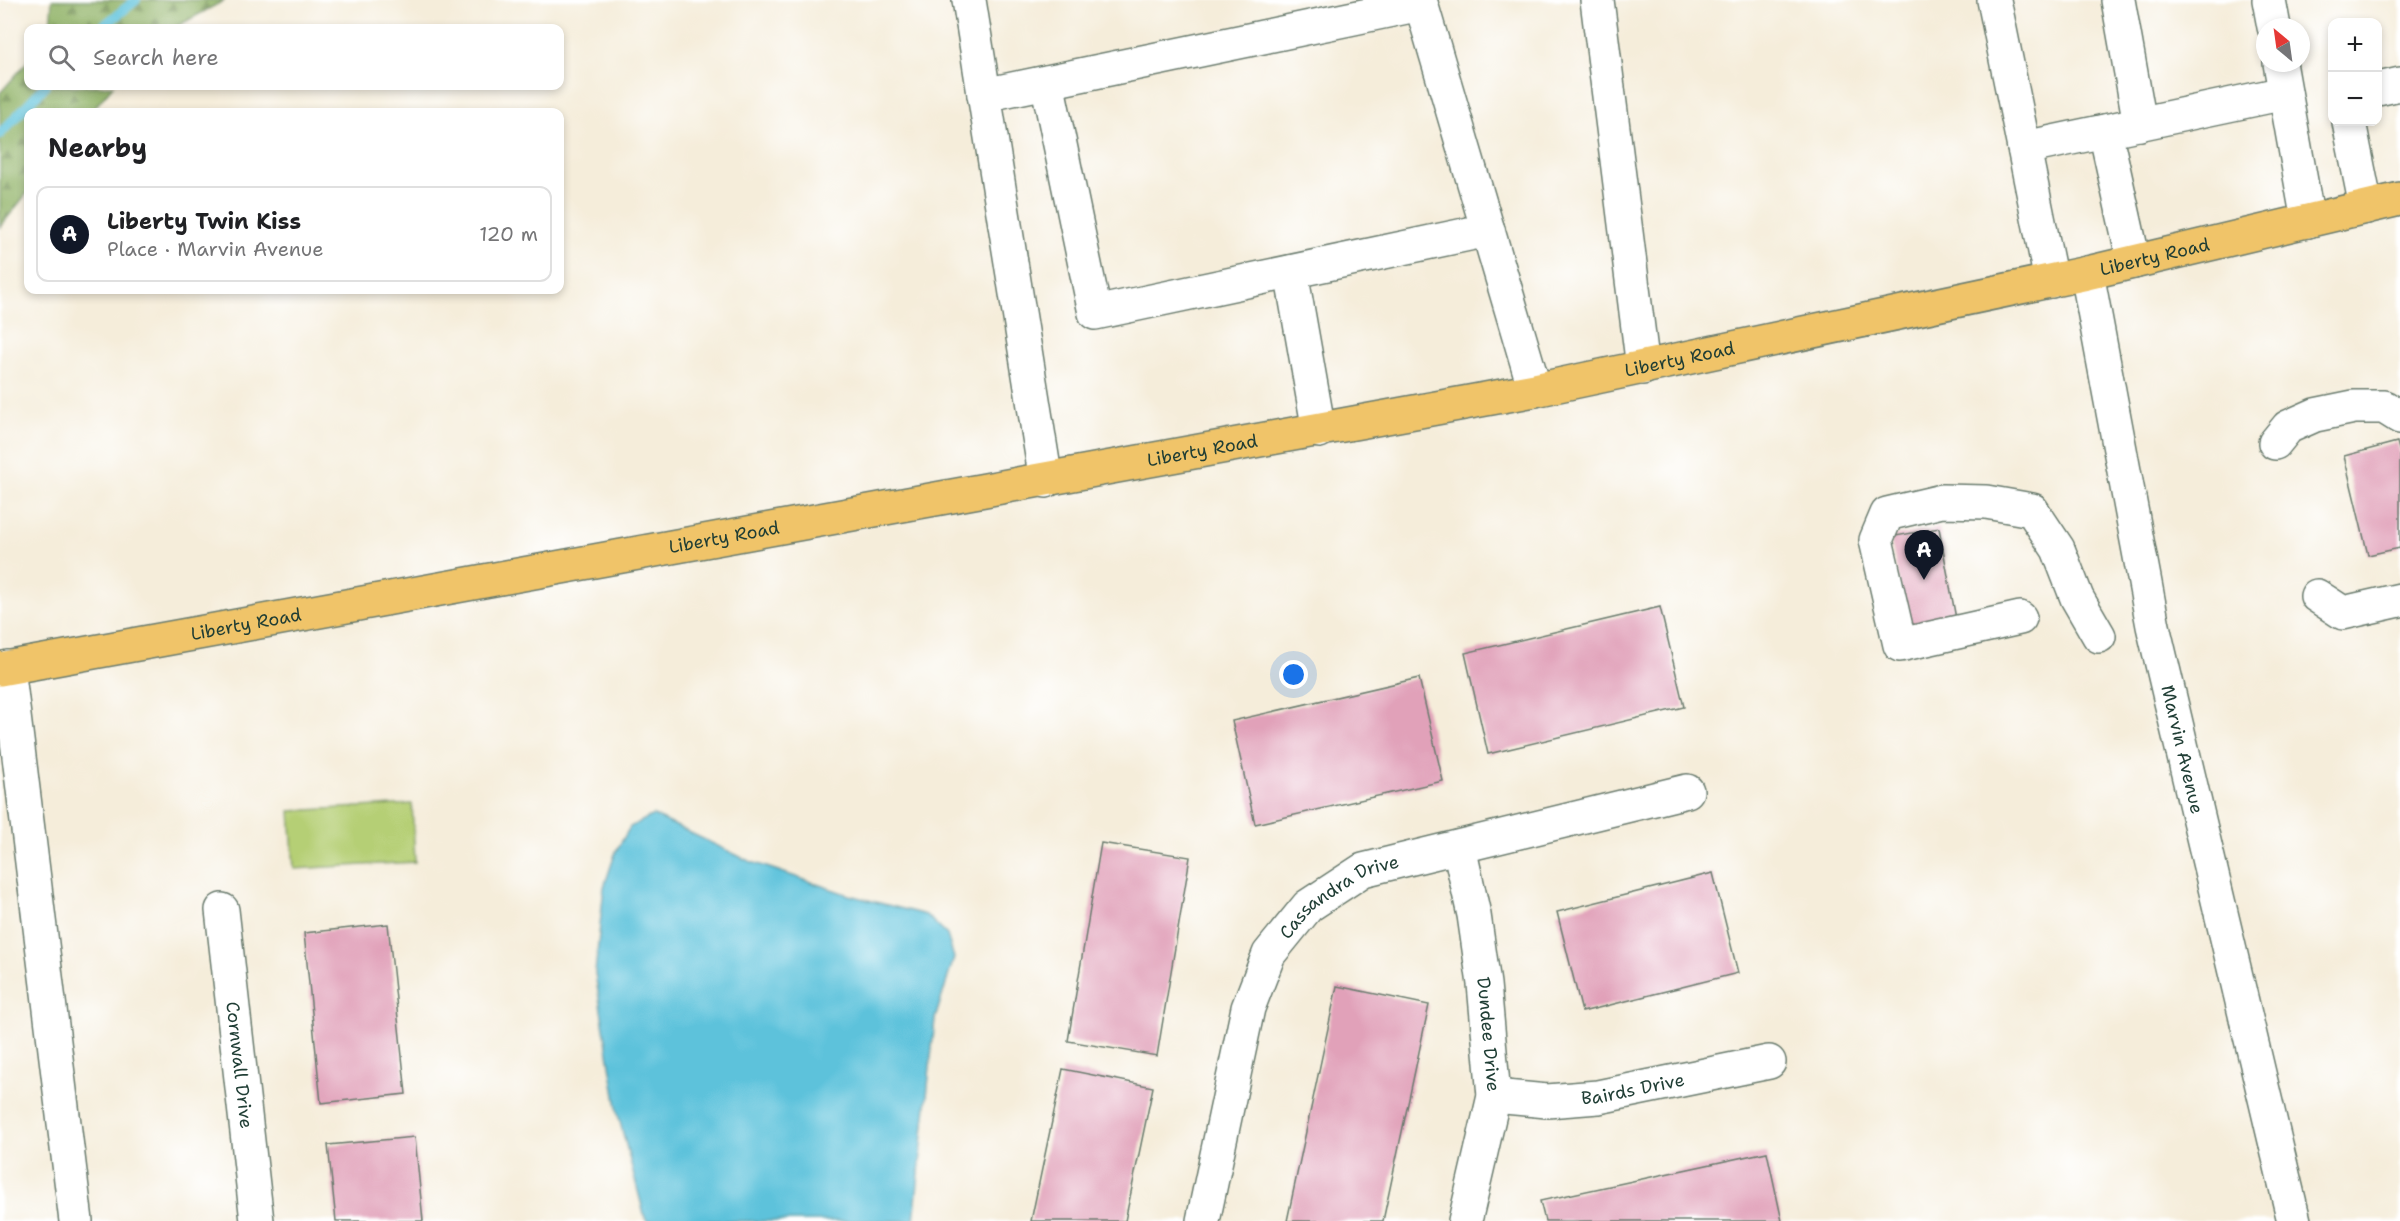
<!DOCTYPE html>
<meta charset="utf-8">
<style>
:root{--surface:#fff;--page:#f6f6f6;--text:#202124;--muted:#757577;--line:#e0e0e0;--accent:#111827}
body{margin:0;font-family:"Shantell Sans",sans-serif;background:var(--page);color:var(--text)}
.controls{position:absolute;right:18px;top:18px;display:grid;overflow:hidden;border-radius:12px;box-shadow:0 3px 9px #0003}
.controls button{width:54px;height:54px;display:grid;place-items:center;padding:0;border:0;border-bottom:2px solid var(--line);background:var(--surface);color:var(--text);font:30px sans-serif}
.compass{position:absolute;left:2256px;top:18px;width:54px;height:54px;border-radius:50%;background:var(--surface);box-shadow:0 3px 9px #0003;rotate:331deg}
.you{position:absolute;left:1294px;top:675px;width:21px;height:21px;margin:-15px;border:4px solid #fff;border-radius:50%;background:#1a73e8;box-shadow:0 0 0 9px #1a73e833}
.badge{display:grid;place-items:center;width:39px;height:39px;border-radius:50%;background:var(--accent);color:#fff;font-size:20px;font-weight:700}
.pin{position:absolute;translate:-50% -50px;filter:drop-shadow(0 2px 3px #0008)}
.pin::after{content:'';position:absolute;top:32px;width:21px;height:18px;background:inherit;clip-path:polygon(0 0,100% 0,50% 100%)}
.list{margin:0;padding:0;list-style:none}
h2{display:flex;justify-content:space-between;align-items:center;height:78px;margin:0;padding:0 24px;font-size:26px}
h2 small{font-size:20px;font-weight:400;color:var(--muted)}
.list li{display:grid;grid-template-columns:39px 1fr auto;gap:18px;align-items:center;box-sizing:border-box;height:96px;margin:0 12px 12px;padding:0 12px;border:2px solid var(--line);border-radius:12px}
.list b{display:block;font-size:22px;white-space:nowrap}
.list p{margin:0;font-size:20px;white-space:nowrap;color:var(--muted)}
.list em{font-size:20px;font-style:normal;color:var(--muted)}
.icon{flex:none;width:33px;height:33px;fill:none;stroke:currentColor;stroke-width:2;stroke-linecap:round;stroke-linejoin:round}
.map{position:relative;flex:none;width:2400px;height:1221px;overflow:hidden}
.search{position:absolute;background:var(--surface);box-shadow:0 3px 9px #0003;left:24px;top:24px;width:540px;height:66px;display:flex;align-items:center;gap:15px;box-sizing:border-box;padding:0 21px;border-radius:12px;color:var(--muted);font-size:22px}
.panel{position:absolute;background:var(--surface);box-shadow:0 3px 9px #0003;left:24px;top:108px;width:540px;height:186px;border-radius:12px}
.map>svg:first-child{display:block}
.green{fill:#b5cf74;stroke:#6a8654;stroke-width:1.5}
.forest{fill:url(#forest-firs);stroke:#58784d;stroke-width:1.5}
.water{fill:#5dc2db;stroke:#3e8088;stroke-width:1.5}
.lines{fill:none;stroke-linecap:round;stroke-linejoin:round}
.stream{stroke:#5dc2db;stroke-width:10}
.building{fill:#e1a1b9}
.minor-casing{stroke:#6a7b6e;stroke-width:36}
.major-casing{stroke:#6a7b6e;stroke-width:36}
.minor{stroke:#fff;stroke-width:33}
.major{stroke:#f0c469;stroke-width:33}
.labels{text-anchor:middle;dominant-baseline:central;stroke-width:6;stroke-linejoin:round;paint-order:stroke}
.street-label{font-size:18px;fill:#1f3d34;stroke:#fff}
</style>
<div class="map">
<svg width="2400" height="1221" viewBox="0 0 2400 1221">
<defs>
<pattern id="forest-firs" width="22" height="20" patternUnits="userSpaceOnUse" patternTransform="scale(1.5)"><rect width="22" height="20" fill="#90b266"/><path d="M5 1l3.5 6h-7zM16 11l3.5 6h-7z" fill="#759255"/></pattern>
</defs>
<rect width="100%" height="100%" fill="#fff"/>
<filter id="ink" filterUnits="userSpaceOnUse"><feTurbulence type="fractalNoise" baseFrequency=".0167" numOctaves="2"/><feDisplacementMap in="SourceGraphic" scale="12" xChannelSelector="R" yChannelSelector="G"/><feConvolveMatrix kernelMatrix="1 2 1 2 8 2 1 2 1" color-interpolation-filters="sRGB"/></filter>
<filter id="wash" filterUnits="userSpaceOnUse"><feTurbulence type="fractalNoise" baseFrequency=".008" numOctaves="4" result="noise"/><feDisplacementMap in="SourceGraphic" scale="24" xChannelSelector="R" yChannelSelector="G"/><feGaussianBlur stdDeviation="1.35" result="paint"/><feColorMatrix in="noise" values="0 0 0 0 0 0 0 0 0 0 0 0 0 0 0 0 0 1.4 0 .05"/><feComposite in="paint" operator="in"/></filter>
<g filter="url(#wash)">
<rect width="100%" height="100%" fill="#f5edda"/>
<polygon class="green" points="412,804 415,862 294,869 290,811"/>
<g class="forest">
<polygon points="52,0 225,0 174,28 50,28"/>
<polygon points="28,61 28,86 113,86 91,112 28,112 28,192 0,227 0,93"/>
</g>
<polygon class="water" points="653,815 749,861 849,895 926,915 947,935 954,958 935,1019 914,1221 647,1221 645,1218 618,1114 595,973 604,887 616,851 630,827"/>
<g class="lines">
<g class="stream">
<polyline points="101,28 136,0"/>
<polyline points="0,134 45,86"/>
</g>
</g>
<g id="blocks">
<g class="building">
<polygon points="2397,442 2400,453 2400,548 2368,555 2344,456"/>
<polygon points="1939,528 1957,624 1909,633 1890,537"/>
<polygon points="1660,607 1684,707 1488,754 1465,653"/>
<polygon points="1419,678 1443,781 1255,824 1232,721"/>
<polygon points="1101,843 1190,857 1157,1056 1068,1041"/>
<polygon points="1713,873 1738,973 1582,1012 1557,912"/>
<polygon points="388,924 406,1094 321,1103 304,933"/>
<polygon points="1337,986 1429,1005 1383,1221 1287,1221"/>
<polygon points="1063,1069 1153,1087 1125,1221 1031,1221"/>
<polygon points="415,1137 423,1221 336,1221 328,1145"/>
<polygon points="1767,1152 1782,1221 1545,1221 1540,1201"/>
</g>
</g>
</g>
<g filter="url(#ink)">
<use href="#blocks" fill-opacity="0" stroke="#6a7b6e" stroke-width="1.5"/>
<g class="lines">
<defs>
<g id="minor">
<polyline points="969,0 1046,481"/>
<polyline points="1420,0 1535,390"/>
<polyline points="1597,0 1643,368"/>
<polyline points="1994,0 2051,281"/>
<polyline points="2118,0 2140,124"/>
<polyline points="2269,0 2274,27"/>
<polyline points="2280,63 2308,221"/>
<polyline points="1047,82 1095,313 1488,230"/>
<polyline points="2378,89 2400,84"/>
<polyline points="984,95 1421,4"/>
<polyline points="2349,122 2366,207"/>
<polyline points="2105,131 2134,262"/>
<polyline points="2024,148 2285,93"/>
<polyline points="1291,272 1319,431"/>
<path id="s1" d="M2087 273 2153 626 2294 1221"/>
<polyline points="2275,443 2288,427 2315,415 2354,407 2384,407 2400,417"/>
<polyline points="2317,596 2343,613 2400,600"/>
<polyline points="2020,618 1900,645 1876,540 1887,514 1942,501 1986,502 2032,510 2058,549 2077,598 2099,636"/>
<polyline points="8,667 76,1221"/>
<path id="s2" d="M1459 847 1474 915 1484 984 1494 1096 1465 1221"/>
<path id="s3" d="M222 910 257 1221"/>
<path id="s4" d="M1494 1096 1547 1101 1598 1097 1769 1062"/>
<path id="s5" d="M1203 1221 1248 1008 1269 954 1308 906 1363 870 1687 791"/>
</g>
<g id="major">
<path id="s6" d="M0 669 1535 390 2087 273 2400 199"/>
</g>
</defs>
<use href="#minor" class="minor-casing"/>
<use href="#major" class="major-casing"/>
<use href="#minor" class="minor"/>
<use href="#major" class="major"/>
</g>
</g>
<g class="labels">
<g class="street-label">
<text stroke="none"><textPath href="#s6" startOffset="2194">Liberty Road</textPath></text>
<text stroke="none"><textPath href="#s6" startOffset="1708">Liberty Road</textPath></text>
<text stroke="none"><textPath href="#s6" startOffset="1222">Liberty Road</textPath></text>
<text stroke="none"><textPath href="#s6" startOffset="736">Liberty Road</textPath></text>
<text stroke="none"><textPath href="#s6" startOffset="250">Liberty Road</textPath></text>
<text stroke="none"><textPath href="#s1" startOffset="486">Marvin Avenue</textPath></text>
<text stroke="none"><textPath href="#s5" startOffset="369">Cassandra Drive</textPath></text>
<text stroke="none"><textPath href="#s2" startOffset="190">Dundee Drive</textPath></text>
<text stroke="none"><textPath href="#s3" startOffset="156">Cornwall Drive</textPath></text>
<text stroke="none"><textPath href="#s4" startOffset="140">Bairds Drive</textPath></text>
</g>
</g>
</svg>
<div class="controls">
<button>+</button>
<button>−</button>
</div>
<svg class="compass" viewBox="-18 -18 36 36"><path d="M0-13l5 13h-10z" fill="#e53935"/><path d="M0 13l5-13h-10z" fill="#757577"/></svg>
<div class="you"></div>
<div class="pin badge" style="left:1924px;top:580px">A</div>
<div class="search"><svg class="icon" aria-label="search" viewBox="0 0 24 24"><circle cx="10" cy="10" r="6"/><path d="M15 15l6 6"/></svg>Search here</div>
<section class="panel">
<h2>Nearby<small></small></h2>
<ul class="list">
<li><span class="badge">A</span><div><b>Liberty Twin Kiss</b><p>Place · Marvin Avenue</p></div><em>120 m</em></li>
</ul>
</section>
</div>
